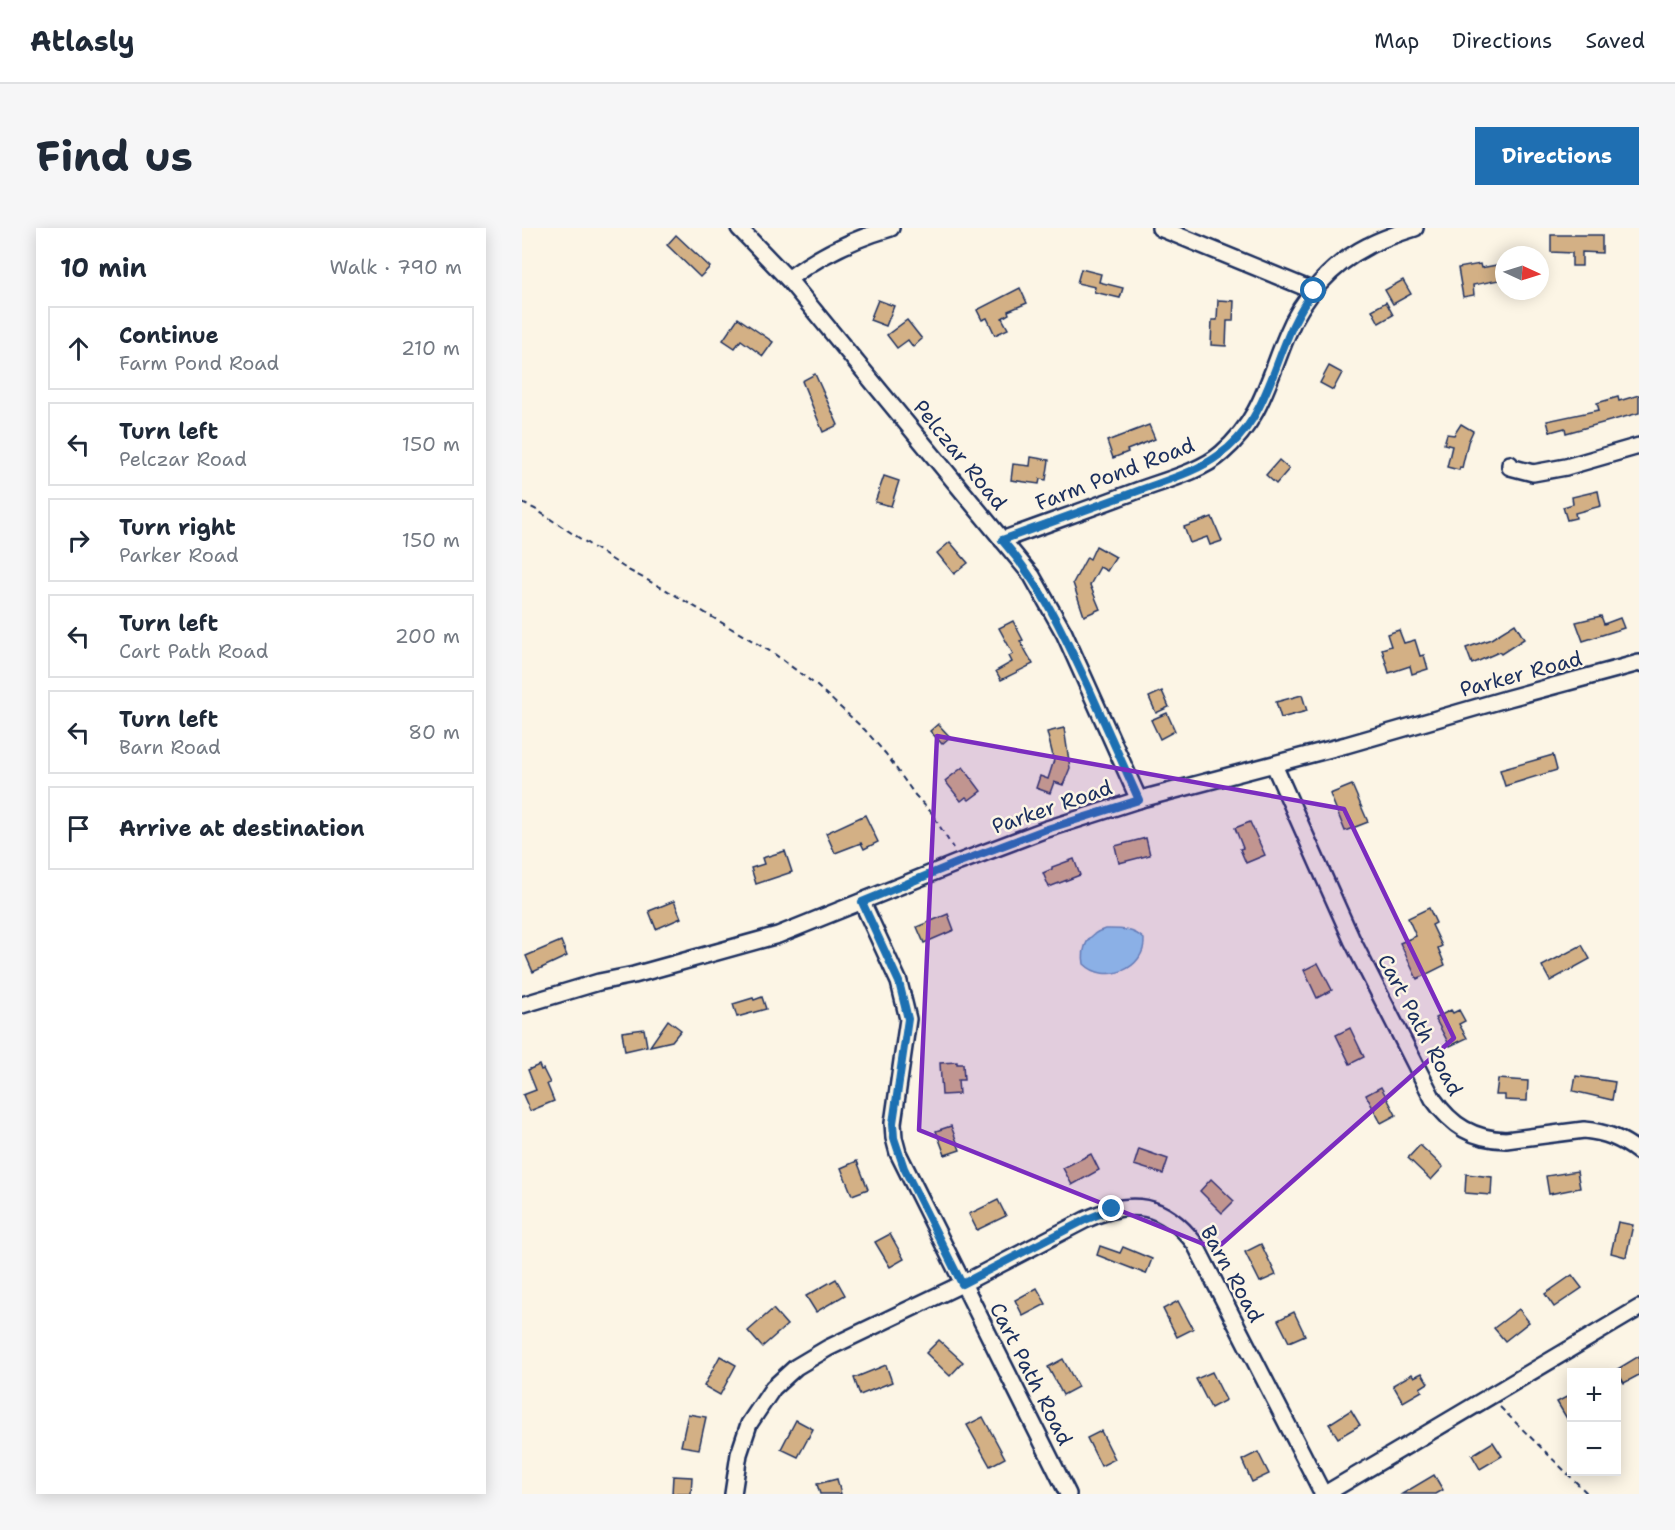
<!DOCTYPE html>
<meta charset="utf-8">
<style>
:root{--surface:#fff;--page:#f6f6f7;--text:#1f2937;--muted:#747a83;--line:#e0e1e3;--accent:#1f6fb2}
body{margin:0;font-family:"Shantell Sans",sans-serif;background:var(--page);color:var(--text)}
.controls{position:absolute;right:18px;bottom:18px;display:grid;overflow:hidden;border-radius:0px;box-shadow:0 3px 15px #0003}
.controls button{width:54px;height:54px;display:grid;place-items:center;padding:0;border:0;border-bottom:2px solid var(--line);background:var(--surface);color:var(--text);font:30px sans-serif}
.compass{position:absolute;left:973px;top:18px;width:54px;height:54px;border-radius:50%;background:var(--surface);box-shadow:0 3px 15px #0003;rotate:94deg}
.stop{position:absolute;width:18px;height:18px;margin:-14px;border:4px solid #1f6fb2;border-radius:50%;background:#fff}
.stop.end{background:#1f6fb2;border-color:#fff;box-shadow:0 2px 6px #0008}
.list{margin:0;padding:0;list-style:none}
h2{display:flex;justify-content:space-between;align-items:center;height:78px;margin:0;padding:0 24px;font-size:26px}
h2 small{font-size:20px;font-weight:400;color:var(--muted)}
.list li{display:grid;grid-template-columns:39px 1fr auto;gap:18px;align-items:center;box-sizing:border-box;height:84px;margin:0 12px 12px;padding:0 12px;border:2px solid var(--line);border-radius:0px}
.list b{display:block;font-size:22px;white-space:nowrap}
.list p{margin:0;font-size:20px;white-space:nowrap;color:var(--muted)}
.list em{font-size:20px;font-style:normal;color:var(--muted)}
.icon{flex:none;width:33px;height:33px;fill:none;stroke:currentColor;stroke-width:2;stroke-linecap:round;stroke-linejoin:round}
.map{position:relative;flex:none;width:1117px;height:1266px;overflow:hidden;border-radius:0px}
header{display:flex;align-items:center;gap:36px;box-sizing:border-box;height:84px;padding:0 30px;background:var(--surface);border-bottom:2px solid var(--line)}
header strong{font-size:28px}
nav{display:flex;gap:33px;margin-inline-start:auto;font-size:21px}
.intro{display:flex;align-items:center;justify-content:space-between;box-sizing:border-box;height:144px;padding:0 36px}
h1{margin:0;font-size:42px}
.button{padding:15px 27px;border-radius:0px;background:var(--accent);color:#fff;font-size:21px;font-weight:700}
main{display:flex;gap:36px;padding:0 36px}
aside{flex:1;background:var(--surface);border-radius:0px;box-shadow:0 3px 15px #0003}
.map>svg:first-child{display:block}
.water{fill:#8fd1f0;stroke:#6190b6;stroke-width:1.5}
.building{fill:#d3b085;stroke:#1b2f5e;stroke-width:1.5}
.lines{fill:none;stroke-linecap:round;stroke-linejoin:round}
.minor-casing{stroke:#1b2f5e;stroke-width:20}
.path{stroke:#1b2f5e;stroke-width:2;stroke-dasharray:6 4.5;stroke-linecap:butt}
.minor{stroke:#fcf5e5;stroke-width:15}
.route{stroke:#1f6fb2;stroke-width:8}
.marked{fill:#7b2cbf;fill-opacity:0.2;stroke:#7b2cbf;stroke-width:4.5;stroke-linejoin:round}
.labels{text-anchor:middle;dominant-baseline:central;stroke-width:5;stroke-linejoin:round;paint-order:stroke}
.street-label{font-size:21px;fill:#1b2f5e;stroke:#fcf5e5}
</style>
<header>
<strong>Atlasly</strong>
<nav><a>Map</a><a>Directions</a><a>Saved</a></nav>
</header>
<div class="intro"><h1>Find us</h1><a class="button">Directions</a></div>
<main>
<aside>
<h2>10 min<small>Walk · 790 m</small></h2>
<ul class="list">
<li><svg class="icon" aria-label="ahead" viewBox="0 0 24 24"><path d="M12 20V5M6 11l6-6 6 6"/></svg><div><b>Continue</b><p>Farm Pond Road</p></div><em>210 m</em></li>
<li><svg class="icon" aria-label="left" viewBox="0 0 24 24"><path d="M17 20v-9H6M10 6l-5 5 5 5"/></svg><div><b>Turn left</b><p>Pelczar Road</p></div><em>150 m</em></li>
<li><svg class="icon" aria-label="right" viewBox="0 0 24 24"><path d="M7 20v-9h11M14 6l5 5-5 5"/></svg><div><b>Turn right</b><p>Parker Road</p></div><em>150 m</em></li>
<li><svg class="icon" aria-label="left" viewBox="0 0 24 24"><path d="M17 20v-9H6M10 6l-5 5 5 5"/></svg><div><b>Turn left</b><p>Cart Path Road</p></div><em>200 m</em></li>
<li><svg class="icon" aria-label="left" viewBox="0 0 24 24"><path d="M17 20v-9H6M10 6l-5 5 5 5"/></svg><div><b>Turn left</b><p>Barn Road</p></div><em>80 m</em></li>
<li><svg class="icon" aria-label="arrive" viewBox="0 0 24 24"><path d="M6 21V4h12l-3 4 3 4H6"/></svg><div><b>Arrive at destination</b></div></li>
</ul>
</aside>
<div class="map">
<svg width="1117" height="1266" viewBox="0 0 1117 1266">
<rect width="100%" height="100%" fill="#fcf5e5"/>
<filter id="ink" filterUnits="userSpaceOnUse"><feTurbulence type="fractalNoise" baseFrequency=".0167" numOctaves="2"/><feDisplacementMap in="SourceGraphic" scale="12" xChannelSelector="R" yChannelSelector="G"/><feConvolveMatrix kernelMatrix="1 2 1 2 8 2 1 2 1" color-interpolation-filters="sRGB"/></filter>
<g filter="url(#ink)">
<path class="water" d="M583 701C597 701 611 700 622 711 624 741 583 757 562 736 559 719 566 706 583 701Z"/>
<g class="building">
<polygon points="154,7 188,39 178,49 145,17"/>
<polygon points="1029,7 1080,7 1080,25 1060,24 1060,38 1050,38 1050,25 1029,24"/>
<polygon points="958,36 959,40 980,36 982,51 951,57 952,67 941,69 936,40"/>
<polygon points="559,41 579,46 577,54 601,60 598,70 572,64 573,59 555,55"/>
<polygon points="881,52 889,66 871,76 863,62"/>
<polygon points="498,60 505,75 486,83 487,86 480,90 486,101 473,107 465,90 460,92 455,82"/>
<polygon points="356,72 372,78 364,98 348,92"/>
<polygon points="696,72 712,73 711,93 705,93 704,118 689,117 690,92 695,92"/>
<polygon points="864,74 871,87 857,95 850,82"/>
<polygon points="216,90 251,114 241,128 219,112 213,120 201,112"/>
<polygon points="385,92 400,111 391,119 386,112 375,120 365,107"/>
<polygon points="807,138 820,145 811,162 798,155"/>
<polygon points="293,146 316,197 301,204 280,153"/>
<polygon points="1117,167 1117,185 1044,205 1043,200 1028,204 1025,193 1077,182 1075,175 1096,169 1097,173"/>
<polygon points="939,196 951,203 946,214 940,240 938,239 937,242 925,239 930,218 922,216 925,206 932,207"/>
<polygon points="627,197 633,211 605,222 606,224 591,230 585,213"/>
<polygon points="509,229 527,232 524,252 518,251 517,256 489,252 491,236 508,238"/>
<polygon points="757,232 767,241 754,256 744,247"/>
<polygon points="362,248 377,253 369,278 353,274"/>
<polygon points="1076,263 1079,278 1053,285 1054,290 1045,292 1041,279 1051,276 1050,269"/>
<polygon points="690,289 700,313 688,317 685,309 668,315 662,299"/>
<polygon points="428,314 446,335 432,346 415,325"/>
<polygon points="574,318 594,329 585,343 578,339 568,357 578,381 562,388 551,355 565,329 568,331"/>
<polygon points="1079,388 1082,396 1098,390 1102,400 1061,413 1054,394"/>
<polygon points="491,393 501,412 498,413 511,436 479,452 474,443 490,434 487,428 491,426 477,400"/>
<polygon points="993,396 1002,411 979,426 977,424 950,436 944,420 969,411"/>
<polygon points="877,402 882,415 893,412 898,428 902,427 906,441 890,446 888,438 867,445 860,421 869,418 865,406"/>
<polygon points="640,463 647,479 634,485 627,469"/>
<polygon points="780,467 785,483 759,490 754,474"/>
<polygon points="645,485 653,503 638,511 629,492"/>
<polygon points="416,496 428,509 420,516 408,503"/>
<polygon points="542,500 548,540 541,557 532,554 528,565 514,560 518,548 526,551 532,532 525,504"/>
<polygon points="1031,527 1035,542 983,558 978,542"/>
<polygon points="441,539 459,563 447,572 444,569 439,573 423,553"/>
<polygon points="830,557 846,594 823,603 808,566"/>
<polygon points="343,587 356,614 342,621 339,615 313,625 304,605"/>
<polygon points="728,594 743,627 724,635 718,621 721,620 713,600"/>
<polygon points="624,610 628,627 597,635 593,618"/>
<polygon points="263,623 270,644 234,656 229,640 242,636 240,630"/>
<polygon points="552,631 558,647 527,659 521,645 530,641 530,639"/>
<polygon points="152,673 159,690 134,701 127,683"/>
<polygon points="907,680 914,695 910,697 920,718 916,720 923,737 895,751 878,715 894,708 886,690"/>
<polygon points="426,686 432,702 402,715 395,699"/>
<polygon points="39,713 45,728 11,744 4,728"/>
<polygon points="1060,717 1068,731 1028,753 1020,738"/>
<polygon points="796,735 810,762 795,770 782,742"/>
<polygon points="240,769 244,781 215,789 211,776 231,770 232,772"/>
<polygon points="929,782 931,785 937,782 943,793 937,796 945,810 928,818 913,790"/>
<polygon points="146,792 159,802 150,813 128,818"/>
<polygon points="828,800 842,829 828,836 814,807"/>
<polygon points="122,801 125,818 103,823 100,804"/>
<polygon points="435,834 435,836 441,836 442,852 436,852 437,866 420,867 418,835"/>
<polygon points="17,837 19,842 21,841 28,855 25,856 32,873 8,883 1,867 14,862 6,842"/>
<polygon points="1054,848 1093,854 1090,872 1051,863"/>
<polygon points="976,851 1006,853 1005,873 983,872 983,867 974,867"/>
<polygon points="859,859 874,887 859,895 844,867"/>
<polygon points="429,898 438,922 423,927 414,903"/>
<polygon points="898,917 921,939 909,952 886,930"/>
<polygon points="617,921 646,931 641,946 612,937"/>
<polygon points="569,926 577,942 550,957 541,940"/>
<polygon points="335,933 346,961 330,967 319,940"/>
<polygon points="1055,943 1058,960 1027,966 1024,948"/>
<polygon points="944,946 970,949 969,967 943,965"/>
<polygon points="689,951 712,973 700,985 678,963"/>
<polygon points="476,972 484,988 455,1002 447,986"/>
<polygon points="1096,994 1111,997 1104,1029 1089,1025"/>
<polygon points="368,1006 382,1031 368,1039 353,1014"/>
<polygon points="739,1016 754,1047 738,1054 723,1024"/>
<polygon points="578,1018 598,1025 601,1019 630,1031 624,1046 575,1027"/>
<polygon points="1050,1047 1060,1060 1032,1079 1023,1066"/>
<polygon points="314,1051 323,1067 294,1084 284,1068"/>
<polygon points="515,1060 524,1076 501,1088 493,1072"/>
<polygon points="656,1073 671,1101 655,1109 641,1081"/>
<polygon points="251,1081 265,1097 240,1119 226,1103"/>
<polygon points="997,1081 1007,1094 983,1113 972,1100"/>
<polygon points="772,1084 783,1107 767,1114 756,1092"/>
<polygon points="417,1112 441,1134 428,1148 404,1125"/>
<polygon points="198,1128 214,1137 198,1167 182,1158"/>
<polygon points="1117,1128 1117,1147 1102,1155 1094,1142"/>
<polygon points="541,1131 556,1159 541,1167 526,1139"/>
<polygon points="364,1137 370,1154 338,1167 332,1150"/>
<polygon points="690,1144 704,1172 689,1180 674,1151"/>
<polygon points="900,1145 906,1155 898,1160 900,1163 881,1174 871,1157 890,1146 892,1149"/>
<polygon points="1050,1166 1050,1199 1035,1174"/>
<polygon points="829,1182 838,1197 816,1210 807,1196"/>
<polygon points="166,1186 184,1189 177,1221 159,1218"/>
<polygon points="461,1189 483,1230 468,1238 445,1197"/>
<polygon points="274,1192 291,1201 276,1229 259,1221"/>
<polygon points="579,1203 593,1231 579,1238 565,1210"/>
<polygon points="971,1214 980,1228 958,1241 950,1227"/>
<polygon points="736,1224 747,1246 730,1254 720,1232"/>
<polygon points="912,1247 921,1262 914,1266 880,1266"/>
<polygon points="151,1248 170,1249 169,1266 150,1266"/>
<polygon points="315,1251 319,1266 298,1266 295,1256"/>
</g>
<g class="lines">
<defs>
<g id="minor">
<polyline points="217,0 266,51 510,348 542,405 617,572"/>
<polyline points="638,0 792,63"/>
<path d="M266 51C298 27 331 11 369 0"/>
<polyline points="988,236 988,239 1011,245 1044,239 1117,218"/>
<path d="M480 312C526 295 572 279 617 262 642 253 680 243 700 225 739 191 746 152 765 107 780 70 810 36 846 18 861 10 877 5 893 0"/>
<path d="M752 537 830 712 911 871C930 898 951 911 984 912L1062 902C1084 904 1100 911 1117 924"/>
<polyline points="340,674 377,754 386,791 371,895 372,910 376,925 546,1266"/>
<polyline points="0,777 77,754 112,747 256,707 435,635 522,602 619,571 824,517 987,470 1117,435"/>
<path d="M211 1266 217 1226 227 1196 251 1160 274 1139 306 1120 440 1056 563 992C609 970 642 975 673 1016L801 1266"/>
<polyline points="803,1266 1117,1080"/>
</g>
</defs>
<use href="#minor" class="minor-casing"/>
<g class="path">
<polyline points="0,275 13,281 106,342 146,363 251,425 294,457 343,502 364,526 393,567 409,584 431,620"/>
<polyline points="978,1179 1066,1266"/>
</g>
<use href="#minor" class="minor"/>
</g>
</g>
<g class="lines" filter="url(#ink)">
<path class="route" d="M590 981 563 992 440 1056 382 940 372 910 371 895 386 791 377 754 340 674 435 635 522 602 617 572C600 534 583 496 566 458 540 403 521 359 480 312 525 296 569 280 613 264 641 253 673 245 697 227 710 218 723 203 731 190 756 149 761 101 792 63"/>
</g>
<path class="marked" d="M415 508 822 581 932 810 694 1021 397 902Z"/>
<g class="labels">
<g class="street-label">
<text transform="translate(438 227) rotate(51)">Pelczar Road</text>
<text transform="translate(593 246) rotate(-21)">Farm Pond Road</text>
<text transform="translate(999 446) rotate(-15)">Parker Road</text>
<text transform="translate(530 579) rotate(-19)">Parker Road</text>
<text transform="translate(898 797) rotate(62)">Cart Path Road</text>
<text transform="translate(710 1046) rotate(61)">Barn Road</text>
<text transform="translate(509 1146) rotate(63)">Cart Path Road</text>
</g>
</g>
</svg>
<div class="controls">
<button>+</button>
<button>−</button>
</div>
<svg class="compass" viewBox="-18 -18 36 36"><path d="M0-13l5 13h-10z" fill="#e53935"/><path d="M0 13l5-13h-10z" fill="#747a83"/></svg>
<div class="stop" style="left:792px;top:63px"></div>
<div class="stop end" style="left:590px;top:981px"></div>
</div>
</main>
